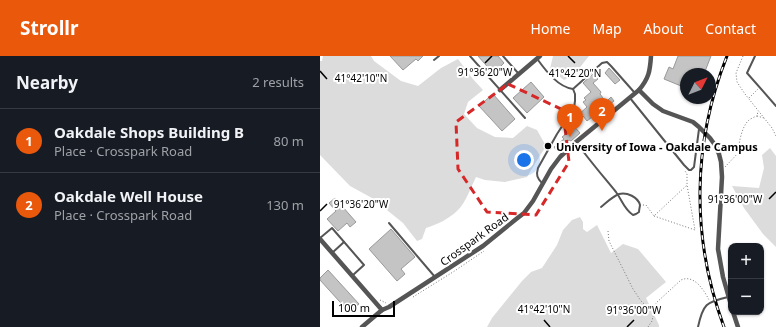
<!DOCTYPE html>
<meta charset="utf-8">
<style>
:root{--surface:#171b24;--page:#242831;--text:#f1f3f6;--muted:#9ea1a6;--line:#363941;--accent:#ea580c}
body{margin:0;font-family:"Noto Sans",sans-serif;background:var(--page);color:var(--text)}
.controls{position:absolute;right:12px;bottom:12px;display:grid;overflow:hidden;border-radius:8px;box-shadow:0 1px 3px #0004}
.controls button{width:36px;height:36px;display:grid;place-items:center;padding:0;border:0;border-bottom:1px solid var(--line);background:var(--surface);color:var(--text);font:20px sans-serif}
.compass{position:absolute;left:360px;top:12px;width:36px;height:36px;border-radius:50%;background:var(--surface);box-shadow:0 1px 3px #0004;rotate:48deg}
.scale{position:absolute;left:12px;bottom:10px;width:63px;box-sizing:border-box;padding-left:4px;border:2px solid #000;border-top:0;font-size:11px;line-height:14px;white-space:nowrap;color:#000;-webkit-text-stroke:3px #fff;paint-order:stroke}
.you{position:absolute;left:204px;top:104px;width:14px;height:14px;margin:-10px;border:3px solid #fff;border-radius:50%;background:#1a73e8;box-shadow:0 0 0 6px #1a73e833}
.badge{display:grid;place-items:center;width:26px;height:26px;border-radius:50%;background:var(--accent);color:#fff;font-size:13px;font-weight:700}
.pin{position:absolute;translate:-50% -33px;filter:drop-shadow(0 1px 2px #0008)}
.pin::after{content:'';position:absolute;top:21px;width:14px;height:12px;background:inherit;clip-path:polygon(0 0,100% 0,50% 100%)}
.list{margin:0;padding:0;list-style:none}
h2{display:flex;justify-content:space-between;align-items:center;height:52px;margin:0;padding:0 16px;font-size:17px}
h2 small{font-size:13px;font-weight:400;color:var(--muted)}
.list li{display:grid;grid-template-columns:26px 1fr auto;gap:12px;align-items:center;box-sizing:border-box;height:64px;padding:0 16px;border-top:1px solid var(--line)}
.list b{display:block;font-size:15px;white-space:nowrap}
.list p{margin:0;font-size:13px;white-space:nowrap;color:var(--muted)}
.list em{font-size:13px;font-style:normal;color:var(--muted)}
.map{position:relative;flex:none;width:456px;height:271px;overflow:hidden}
header{display:flex;align-items:center;gap:24px;box-sizing:border-box;height:56px;padding:0 20px;background:var(--accent);color:#fff}
header strong{font-size:19px}
nav{display:flex;gap:22px;margin-inline-start:auto;font-size:14px}
main{display:flex}
aside{flex:1;background:var(--surface)}
.map>svg:first-child{display:block}
.green{fill:#dcdcdc}
.building{fill:#c4c4c4;stroke:#999}
.lines{fill:none;stroke-linecap:round;stroke-linejoin:round}
.path{stroke:#777;stroke-width:1;stroke-dasharray:1 2;stroke-linecap:butt}
.service{stroke:#555;stroke-width:2}
.minor{stroke:#555;stroke-width:4.5}
.rail-casing{stroke:#000;stroke-width:3}
.rail{stroke:#fff;stroke-width:1.5;stroke-dasharray:4.5;stroke-linecap:butt}
.marked{fill:none;stroke:#d62828;stroke-width:3;stroke-dasharray:8 5;stroke-linejoin:round}
.ticks{fill:none;stroke:#000;stroke-width:1.5}
.poi-dot{fill:#000;stroke:#fff;stroke-width:1.5}
.labels{text-anchor:middle;dominant-baseline:central;stroke-width:4;stroke-linejoin:round;paint-order:stroke}
.poi-label{font-size:11px;font-weight:bold;fill:#000;stroke:#fff;text-anchor:start}
.street-label{font-size:11px;fill:#000;stroke:#fff}
.ticks-label{font-size:10px;text-anchor:middle;fill:#000;stroke:#fff;stroke-width:4;stroke-linejoin:round;paint-order:stroke}
</style>
<header>
<strong>Strollr</strong>
<nav><a>Home</a><a>Map</a><a>About</a><a>Contact</a></nav>
</header>
<main>
<aside>
<h2>Nearby<small>2 results</small></h2>
<ul class="list">
<li><span class="badge">1</span><div><b>Oakdale Shops Building B</b><p>Place · Crosspark Road</p></div><em>80 m</em></li>
<li><span class="badge">2</span><div><b>Oakdale Well House</b><p>Place · Crosspark Road</p></div><em>130 m</em></li>
</ul>
</aside>
<div class="map">
<svg width="456" height="271" viewBox="0 0 456 271">
<rect width="100%" height="100%" fill="#fff"/>
<g class="green">
<path d="M3 0H51L54 5 81 25 98 30 121 12 138 3 152 22 163 34 148 46 144 58 157 72 175 81 193 82 207 70 217 74 226 90 216 106 207 121 185 126 165 124 156 121C151 131 146 146 138 154 129 163 118 168 106 172L102 183 97 185 83 167 52 142 30 130 0 99V5H2Z"/>
<polygon points="233,0 269,0 253,20 244,24 230,13"/>
<polygon points="450,92 456,100 456,191 443,178 424,152 412,130 439,132 444,112 442,99"/>
<polygon points="260,161 263,166 263,173 267,176 277,169 291,197 303,188 318,193 346,226 326,242 339,269 339,271 167,271 172,262 202,225 211,216 222,212 237,189 243,174 252,164"/>
</g>
<g class="building">
<polygon points="70,0 103,0 98,5 96,3 83,14"/>
<polygon points="158,0 178,0 184,7 178,13 177,12 172,16"/>
<polygon points="358,0 391,0 384,18 366,18 366,32 344,23 349,11 353,13"/>
<polygon points="289,12 300,24 295,28 285,17"/>
<polygon points="273,18 278,23 273,27 281,36 280,38 286,46 291,41 294,45 289,49 292,52 280,61 277,57 267,65 263,60 259,63 257,60 267,51 263,46 266,44 264,42 271,36 263,27"/>
<polygon points="211,26 224,41 207,57 193,42"/>
<polygon points="173,38 195,63 182,75 159,50"/>
<polygon points="251,67 260,77 251,85 249,84 237,95 234,91 244,83 242,81 250,75 246,71"/>
<polygon points="15,142 36,166 30,171 27,167 18,175 7,163 16,155 9,147"/>
<polygon points="71,173 95,201 81,213 85,218 77,225 49,193"/>
<polygon points="8,214 39,248 29,256 0,224 0,222"/>
</g>
<g class="lines">
<g class="path">
<polyline points="423,0 416,17 417,26 425,38 452,72 456,80"/>
<polyline points="429,42 438,33"/>
<polyline points="437,60 444,62"/>
<path d="M405 111 419 96C418 88 422 71 428 65 430 63 434 61 437 60L438 55"/>
<polyline points="323,149 326,149 334,160 367,129 367,118 365,115"/>
<polyline points="334,160 375,174 367,129"/>
<polyline points="288,175 289,185 313,233 321,245 333,256"/>
<polyline points="93,241 133,216 164,195"/>
<polyline points="60,244 66,247"/>
<path d="M328 271 332 265 336 247 361 224C374 218 384 234 389 244"/>
</g>
<g class="service">
<polyline points="150,0 205,62"/>
<polyline points="183,0 198,17"/>
<polyline points="435,0 427,17 456,50"/>
<polyline points="114,4 119,0"/>
<path d="M218 4C226 15 238 31 253 33L282 7 287 6 291 10 314 36"/>
<polyline points="310,42 364,109 369,114 371,114 374,111 379,73"/>
<path d="M257 87C269 104 283 120 296 136 302 144 304 153 313 159L316 158 319 156C319 154 320 150 320 149 318 141 307 136 299 138 293 140 286 147 281 151"/>
<path d="M222 127C217 122 216 119 218 112L237 78 254 52 255 45V38L253 33"/>
<polyline points="69,167 115,221"/>
<polyline points="0,182 12,172 44,209 33,219"/>
<polyline points="12,197 24,186"/>
<path d="M378 271C383 248 386 246 408 241"/>
</g>
<g class="minor">
<polyline points="180,34 220,0"/>
<polyline points="319,34 333,48 343,55 373,66 379,71 390,82 395,89 399,98 401,106 402,121 398,193 403,221 411,249"/>
<polyline points="0,183 62,254"/>
<polyline points="413,256 418,271"/>
<path d="M42 271 62 254 69 251 163 190 195 164 204 157 213 145 231 113 240 101 256 86 319 34C329 22 330 15 331 0"/>
</g>
<defs>
<path id="rail" d="M404 271C371 182 372 88 407 0"/>
</defs>
<use href="#rail" class="rail-casing"/>
<use href="#rail" class="rail"/>
</g>
<path class="marked" d="M188 28 243 54 249 106 216 159 167 156 138 113 136 66Z"/>
<path class="ticks" d="M248 0 255 7M165 7 172 0M0 15 7 23M449 143 456 136M0 155 7 148M224 264 230 271M307 271 314 264"/>
<circle class="poi-dot" cx="228" cy="90" r="4"/>
<g class="labels">
<g class="poi-label">
<text x="236" y="90">University of Iowa - Oakdale Campus</text>
</g>
<g class="street-label">
<text transform="translate(154 183) rotate(-36)">Crosspark Road</text>
</g>
</g>
<g class="ticks-label">
<text x="165" y="20">91°36'20"W</text>
<text x="255" y="21">41°42'20"N</text>
<text x="41" y="26">41°42'10"N</text>
<text x="415" y="147">91°36'00"W</text>
<text x="41" y="152">91°36'20"W</text>
<text x="224" y="257">41°42'10"N</text>
<text x="314" y="258">91°36'00"W</text>
</g>
</svg>
<div class="controls">
<button>+</button>
<button>−</button>
</div>
<svg class="compass" viewBox="-18 -18 36 36"><path d="M0-13l5 13h-10z" fill="#e53935"/><path d="M0 13l5-13h-10z" fill="#9ea1a6"/></svg>
<div class="scale">100 m</div>
<div class="you"></div>
<div class="pin badge" style="left:250px;top:81px">1</div>
<div class="pin badge" style="left:282px;top:75px">2</div>
</div>
</main>
